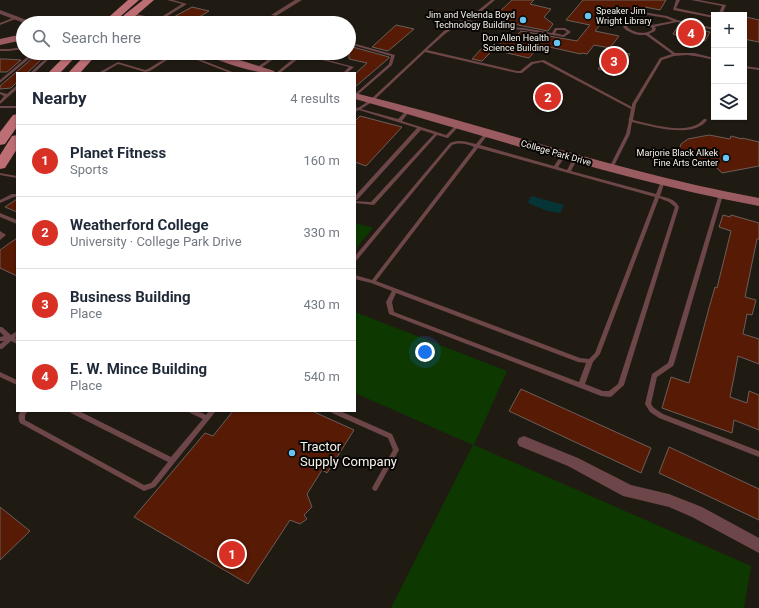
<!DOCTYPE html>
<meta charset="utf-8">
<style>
:root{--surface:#fff;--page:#f2f2f3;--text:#1f2937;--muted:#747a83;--line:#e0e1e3;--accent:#d93025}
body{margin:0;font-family:Roboto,sans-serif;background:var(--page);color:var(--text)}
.controls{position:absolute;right:12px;top:12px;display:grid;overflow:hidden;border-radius:0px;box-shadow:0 1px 3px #0004}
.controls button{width:36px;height:36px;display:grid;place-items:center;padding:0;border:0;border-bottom:1px solid var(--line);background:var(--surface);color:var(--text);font:20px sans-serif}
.you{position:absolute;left:425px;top:352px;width:14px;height:14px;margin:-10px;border:3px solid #fff;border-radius:50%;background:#1a73e8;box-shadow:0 0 0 6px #1a73e833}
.badge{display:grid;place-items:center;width:26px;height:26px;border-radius:50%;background:var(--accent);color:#fff;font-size:13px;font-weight:700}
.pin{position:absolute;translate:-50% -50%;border:2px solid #fff;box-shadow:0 1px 4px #0006}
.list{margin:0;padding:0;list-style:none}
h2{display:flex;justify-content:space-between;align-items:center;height:52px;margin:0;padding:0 16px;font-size:17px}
h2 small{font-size:13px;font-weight:400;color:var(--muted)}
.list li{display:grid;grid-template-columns:26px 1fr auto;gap:12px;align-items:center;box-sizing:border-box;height:72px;padding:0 16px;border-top:1px solid var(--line)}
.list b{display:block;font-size:15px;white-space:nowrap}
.list p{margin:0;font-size:13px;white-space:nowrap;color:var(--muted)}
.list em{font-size:13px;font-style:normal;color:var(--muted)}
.icon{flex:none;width:22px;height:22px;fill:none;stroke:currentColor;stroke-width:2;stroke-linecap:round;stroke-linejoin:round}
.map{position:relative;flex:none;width:759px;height:608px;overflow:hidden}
.search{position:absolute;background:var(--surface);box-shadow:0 1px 3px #0004;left:16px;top:16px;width:340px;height:44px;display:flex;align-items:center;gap:10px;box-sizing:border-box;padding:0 14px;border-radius:22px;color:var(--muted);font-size:15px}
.panel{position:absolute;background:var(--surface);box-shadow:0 1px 3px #0004;left:16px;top:72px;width:340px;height:340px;border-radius:0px}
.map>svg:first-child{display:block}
.green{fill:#0d3800}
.water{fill:#053537}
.building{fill:#571a05;stroke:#6b5e5a}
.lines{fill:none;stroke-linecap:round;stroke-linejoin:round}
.lane{fill:#6c4648;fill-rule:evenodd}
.street{fill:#6c4648;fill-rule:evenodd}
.secondary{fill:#9a5c61;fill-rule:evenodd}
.primary{fill:#bd6d74;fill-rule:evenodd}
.poi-dot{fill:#68c4f0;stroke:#080604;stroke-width:1.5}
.labels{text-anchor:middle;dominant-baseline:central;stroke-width:4;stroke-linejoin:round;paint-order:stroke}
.far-poi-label{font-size:9px;fill:#f8f4ee;stroke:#080604;text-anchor:end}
.far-street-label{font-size:9px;fill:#f8f4ee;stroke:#080604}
.near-poi-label{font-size:13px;fill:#f8f4ee;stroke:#080604;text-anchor:start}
</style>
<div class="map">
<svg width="759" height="608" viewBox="0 0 759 608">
<rect width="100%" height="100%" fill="#201b12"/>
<g class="green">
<polygon points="355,223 373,228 355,249"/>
<polygon points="355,312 507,371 474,445 751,566 744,608 391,608 473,445 355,393"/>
</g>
<polygon class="water" points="531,196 564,205 560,213 548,211 530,204 528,202"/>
<g class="building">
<polygon points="512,0 534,0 530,4 551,9 544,17 553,24 548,31 503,22 505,20 502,19 503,18 495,16"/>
<polygon points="583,0 666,0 660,10 645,7 640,14 613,8 595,31 619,36 610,48 594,45 587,54 582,53 581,54 540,45 529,58 494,50 503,41 511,42 521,31 577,41 590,25 566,20"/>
<polygon points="192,7 209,11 189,23 170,19"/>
<polygon points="746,17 759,20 759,42 744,39 744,24"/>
<polygon points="396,25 414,29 388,51 372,47"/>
<polygon points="678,26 710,32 705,41 673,34"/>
<polygon points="349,46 389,57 389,58 355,87 355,74 367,63 349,59"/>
<polygon points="484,46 494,49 482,61 472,59"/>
<polygon points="612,50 630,54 617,73 598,69"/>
<polygon points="35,56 44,57 27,73 17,73 17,82 11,88 0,89 0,86"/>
<polygon points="0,59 5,59 21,60 7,72 0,72"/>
<polygon points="360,116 402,127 366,166 355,162 355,121"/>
<polygon points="709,135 730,139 731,136 742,139 742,138 759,142 759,166 722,173 716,167 699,162 689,153 679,150 681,144 688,139"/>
<polygon points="17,199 17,212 5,207"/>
<polygon points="723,215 730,217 731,215 759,223 759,239 757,239 745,297 756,300 752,315 747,314 743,334 759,339 759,364 738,356 730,397 747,403 749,391 759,395 759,430 734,420 732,433 662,408 671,377 689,383 709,308 715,287 717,288 731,231 719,227"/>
<polygon points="17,238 17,276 0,268 0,250"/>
<polygon points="521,389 651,448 641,473 509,411"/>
<polygon points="233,411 312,411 354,430 327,473 322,470 307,494 312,507 304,515 307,519 300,524 290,520 248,584 134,517 205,433 213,436"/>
<polygon points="669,447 759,489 759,520 659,473"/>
<polygon points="0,507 30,531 0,560"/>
</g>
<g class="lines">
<g class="lane">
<path d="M167 0H173L187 4 161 20 173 23C168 23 164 21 160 21 157 21 154 23 150 23L155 20 130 14 132 13 158 19 182 4Z"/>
<path d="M491 0H495L477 15 469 20 487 25 524 28 552 33 555 28H565L571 32 564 37 524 30 487 27 466 21 446 33 427 50 517 71H520L531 62 544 60 632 107V104L660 58 672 54 646 35H639L634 34 626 30 623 27 627 22C635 21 645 21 652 25L673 21 666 18 642 14V12H643L667 16 677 20 714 28V30L677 22 654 27 656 28 655 31 649 34 675 53H694L714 58V60L701 57 687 55 674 56 662 60 636 104 633 120C650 124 679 133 696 125 699 124 701 121 704 119H706L707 120C705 122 703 125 700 126 684 136 650 126 632 122L630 134 613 168 611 169 609 168 626 134 629 121 628 120 629 119 631 109 542 62 533 64 522 73H517L425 52 372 102 361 109 398 119 407 110H409V112L402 121 446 135 457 124H458L460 125 448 138H447L437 135 374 205 355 203V201L371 202 434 134 421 130 357 200H355V196L417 128 359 110 355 112V107L358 108 370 100 444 31 475 13ZM636 23 647 25 652 28V30C644 35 634 33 627 27L629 24ZM557 30H564L567 32 563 35 555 33Z"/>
<polygon points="676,0 680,0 676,8 714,16 714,18 673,10"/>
<polygon points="691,0 699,0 726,5 722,15 718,15 722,6"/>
<polygon points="15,17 18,18 0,25 0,23"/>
<polygon points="349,42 395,55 392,65 355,97 355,94 389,64 391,56 349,44"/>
<polygon points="23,47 23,49 9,51 0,51 0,49 9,49"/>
<polygon points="32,53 36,53 0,83 0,80"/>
<polygon points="45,53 49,53 49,59 34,73 30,73 46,58"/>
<polygon points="131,53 141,54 146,53 142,56"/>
<polygon points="174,53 178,53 150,71 145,72 118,64 103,73 98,73 118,62 145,70 148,69"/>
<polygon points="179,53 184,53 235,73 230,73"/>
<polygon points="246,53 250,53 234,63 231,62"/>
<polygon points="278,53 282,53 258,70 256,70 256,68"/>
<polygon points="296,53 302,53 354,67 347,73 343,73 349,67 303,55 280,73 276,73 299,54"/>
<polygon points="744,66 759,68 759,70 744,68"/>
<polygon points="16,86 17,86 17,89 0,104 0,101 4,96 0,94 0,92 7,94"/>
<rect x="0" y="106" width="17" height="2"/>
<path d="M486 132H487L489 133 480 145 554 166 562 154H566V155L558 167 567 170 574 157H578V158L571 171 656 194 661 181V180H665V181L660 196C668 198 675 199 679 207L624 385 612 396 610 397 601 396 389 314 386 302 392 291 371 283 355 279V275L372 280 474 147C467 144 460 142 452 145L357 260 355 261V256L450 143C460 139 466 142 476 144ZM478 148 655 197 595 353 589 359 580 358 376 281ZM659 198 669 202 675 207 618 384 609 391H603L585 384 593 362 600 354ZM396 293 578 362 586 363 579 382 394 312 392 302Z"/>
<polygon points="0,173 17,176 17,178 0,175"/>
<polygon points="12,194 17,194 17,197 14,197 0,203 0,200"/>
<polygon points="719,194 721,194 723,195 674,364 673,366 657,377 651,404 654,408 663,414 759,451 759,457 659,418 650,412 645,404 652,374 668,363"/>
<polygon points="0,213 17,220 17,224 0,217"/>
<polygon points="0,231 6,235 0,240"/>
<polygon points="0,327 2,327 11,335 17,331 17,336 15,338 17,339 17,344 11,341 2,349 0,349 0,344 4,341 0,341 0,337 4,336 0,332"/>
<polygon points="0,372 17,380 17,385 0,377"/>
<path d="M21 411H28L25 415V420L144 485 151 483 168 462 71 413 70 411H79L171 457 203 419 190 413 189 411H198L206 415 209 411H216L155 487 144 491 20 423C18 419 18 414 21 411Z"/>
<polygon points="331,411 340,411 392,434 399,450 377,490 375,491 373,490 372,488 393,450 388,438 332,413"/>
</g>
<g class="street">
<polygon points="295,0 302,0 276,16 271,15"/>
<polygon points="0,10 32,22 33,23 24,23 0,14"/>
<polygon points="524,436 578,458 631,485 669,494 702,507 759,538 759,553 692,517 669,507 623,496 568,466 519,446 517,442 519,438"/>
</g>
<g class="secondary">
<polygon points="23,34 23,40 0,45 0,39"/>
<path d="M204 53H218L274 71 275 73C251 73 228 64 206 55Z"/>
<path d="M355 93C490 126 622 173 759 198V206C622 180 489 137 355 99Z"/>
</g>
<g class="primary">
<polygon points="128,0 139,0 113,23 102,23"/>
<polygon points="143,0 154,0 132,19 124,19 123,17 124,15"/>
<polygon points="68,53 79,53 60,73 48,73"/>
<polygon points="87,53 98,53 80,73 68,73"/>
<polygon points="17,114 17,127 5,144 0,145 0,132 13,115"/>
<polygon points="17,135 17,149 5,168 0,169 0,155 12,136"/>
</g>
</g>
<g class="poi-dot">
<circle cx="588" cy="16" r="4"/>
<circle cx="523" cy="20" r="4"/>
<circle cx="557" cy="43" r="4"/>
<circle cx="726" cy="158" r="4"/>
<circle cx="292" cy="453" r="4"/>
</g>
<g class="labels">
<g class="far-poi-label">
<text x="596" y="11" text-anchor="start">Speaker Jim<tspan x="596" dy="10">Wright Library</tspan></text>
<text x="515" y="15">Jim and Velenda Boyd<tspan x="515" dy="10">Technology Building</tspan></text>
<text x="549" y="38">Don Allen Health<tspan x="549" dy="10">Science Building</tspan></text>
<text x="718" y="153">Marjorie Black Alkek<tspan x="718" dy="10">Fine Arts Center</tspan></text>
</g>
<g class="far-street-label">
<text transform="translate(556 153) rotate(16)">College Park Drive</text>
</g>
<g class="near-poi-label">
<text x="300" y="446">Tractor<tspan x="300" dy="15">Supply Company</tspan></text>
</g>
</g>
</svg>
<div class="controls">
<button>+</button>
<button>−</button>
<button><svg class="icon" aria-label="layers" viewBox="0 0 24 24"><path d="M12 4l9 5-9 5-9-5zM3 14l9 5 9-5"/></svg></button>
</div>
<div class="you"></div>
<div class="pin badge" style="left:232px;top:554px">1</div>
<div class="pin badge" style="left:548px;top:97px">2</div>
<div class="pin badge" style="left:614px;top:61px">3</div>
<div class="pin badge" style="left:691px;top:33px">4</div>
<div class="search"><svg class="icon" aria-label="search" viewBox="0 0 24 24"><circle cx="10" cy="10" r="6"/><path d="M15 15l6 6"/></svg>Search here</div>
<section class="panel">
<h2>Nearby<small>4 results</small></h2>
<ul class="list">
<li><span class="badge">1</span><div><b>Planet Fitness</b><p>Sports</p></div><em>160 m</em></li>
<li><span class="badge">2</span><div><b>Weatherford College</b><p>University · College Park Drive</p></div><em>330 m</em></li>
<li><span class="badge">3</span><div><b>Business Building</b><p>Place</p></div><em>430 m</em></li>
<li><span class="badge">4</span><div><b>E. W. Mince Building</b><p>Place</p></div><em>540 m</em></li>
</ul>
</section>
</div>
